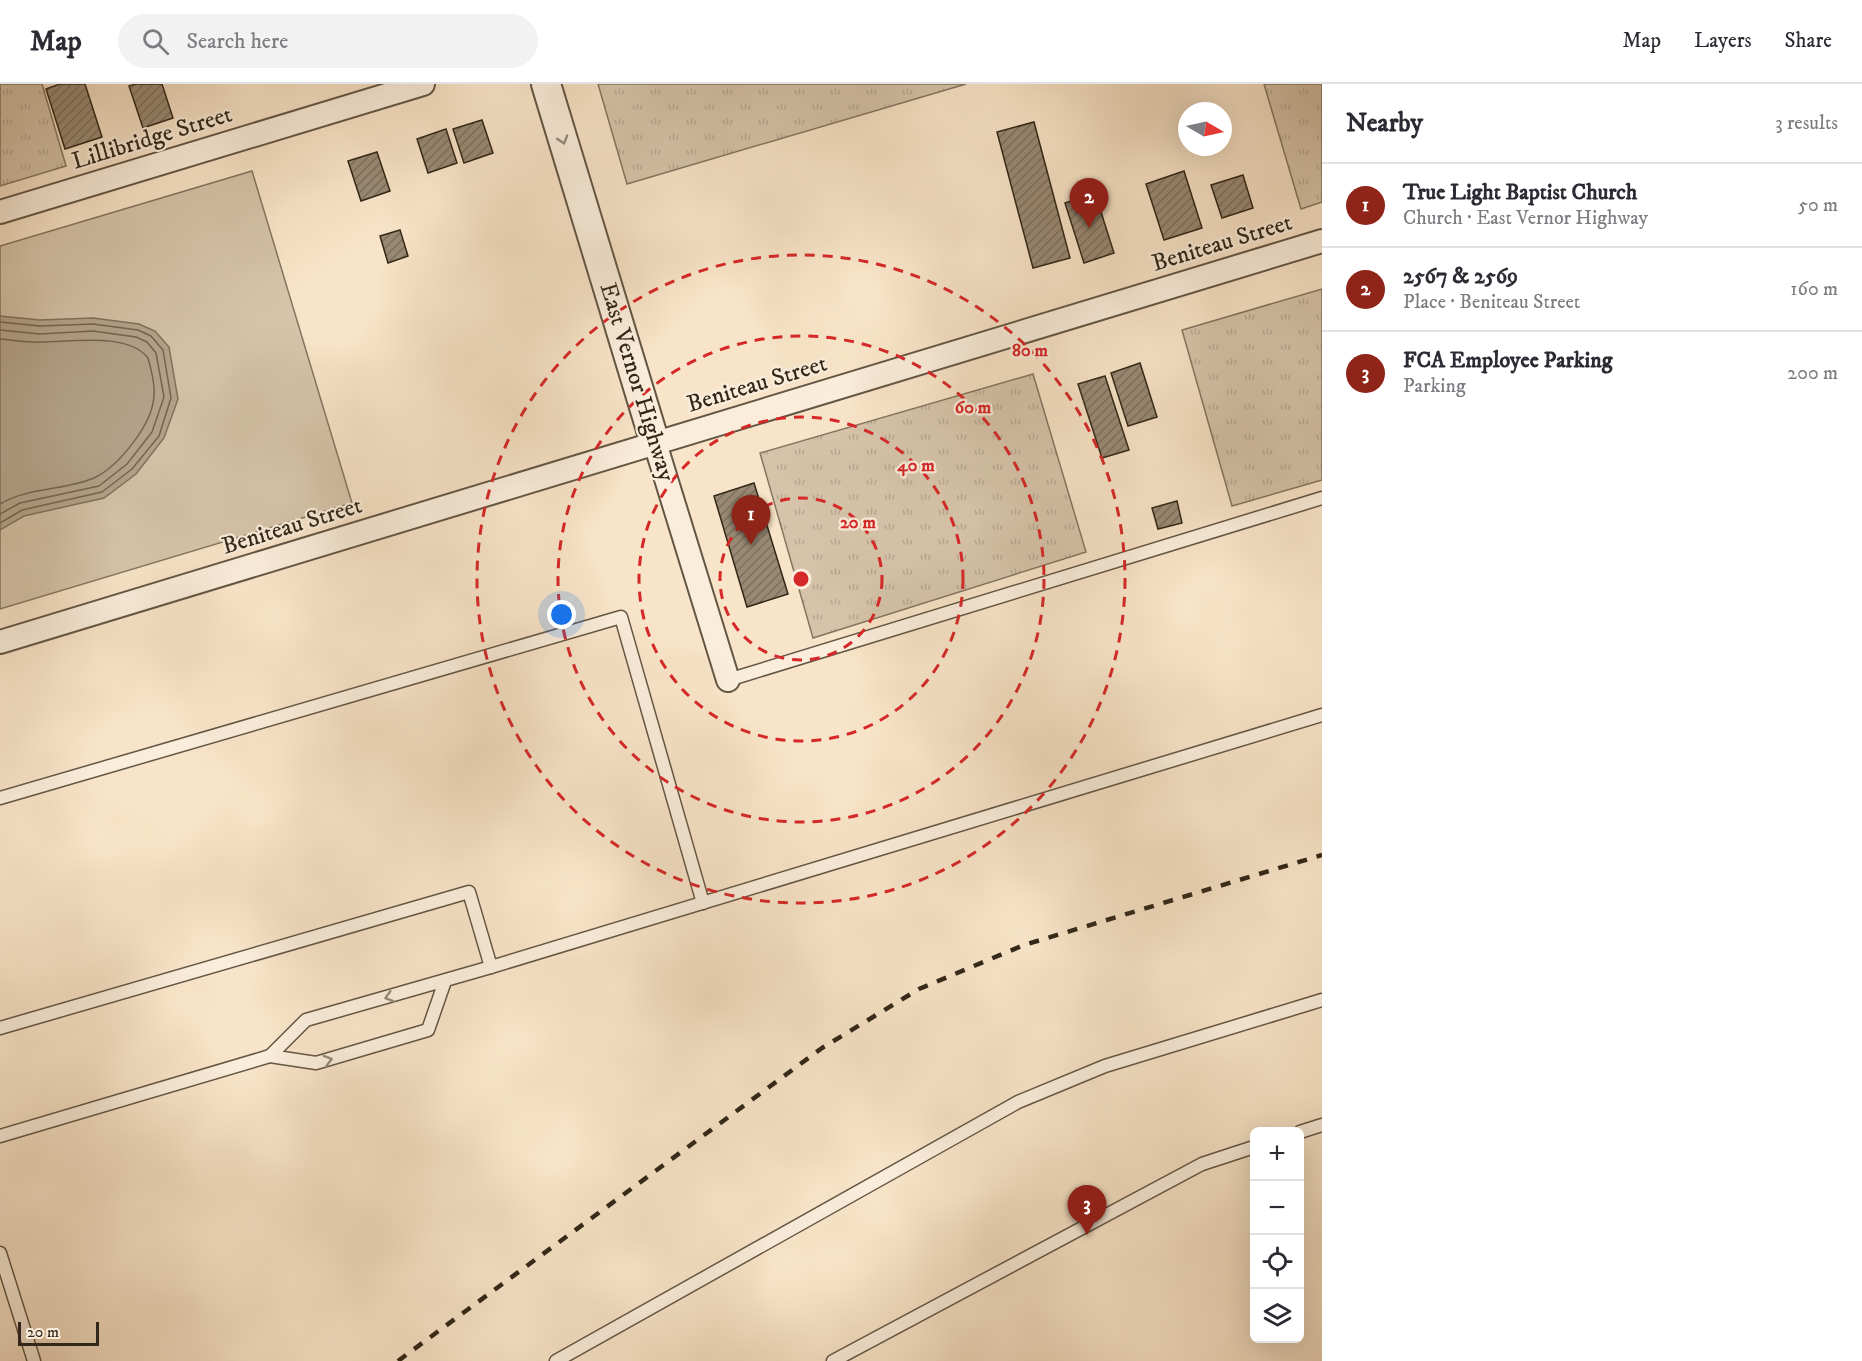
<!DOCTYPE html>
<meta charset="utf-8">
<style>
:root{--surface:#fff;--page:#f2f2f3;--text:#2b2b33;--muted:#7c7c81;--line:#e1e1e2;--accent:#8f2418}
body{margin:0;font-family:"IM FELL DW Pica",serif;background:var(--page);color:var(--text)}
.controls{position:absolute;right:18px;bottom:18px;display:grid;overflow:hidden;border-radius:9px;box-shadow:0 6px 24px #0002}
.controls button{width:54px;height:54px;display:grid;place-items:center;padding:0;border:0;border-bottom:2px solid var(--line);background:var(--surface);color:var(--text);font:30px sans-serif}
.compass{position:absolute;left:1178px;top:18px;width:54px;height:54px;border-radius:50%;background:var(--surface);box-shadow:0 6px 24px #0002;rotate:99deg}
.scale{position:absolute;left:18px;bottom:15px;width:81px;box-sizing:border-box;padding-left:6px;border:3px solid #322718;border-top:0;font-size:16px;line-height:21px;white-space:nowrap;color:#322718;-webkit-text-stroke:4px #faeddb;paint-order:stroke}
.you{position:absolute;left:562px;top:531px;width:21px;height:21px;margin:-15px;border:4px solid #fff;border-radius:50%;background:#1a73e8;box-shadow:0 0 0 9px #1a73e833}
.badge{display:grid;place-items:center;width:39px;height:39px;border-radius:50%;background:var(--accent);color:#fff;font-size:20px;font-weight:700}
.pin{position:absolute;translate:-50% -50px;filter:drop-shadow(0 2px 3px #0008)}
.pin::after{content:'';position:absolute;top:32px;width:21px;height:18px;background:inherit;clip-path:polygon(0 0,100% 0,50% 100%)}
.list{margin:0;padding:0;list-style:none}
h2{display:flex;justify-content:space-between;align-items:center;height:78px;margin:0;padding:0 24px;font-size:26px}
h2 small{font-size:20px;font-weight:400;color:var(--muted)}
.list li{display:grid;grid-template-columns:39px 1fr auto;gap:18px;align-items:center;box-sizing:border-box;height:84px;padding:0 24px;border-top:2px solid var(--line)}
.list b{display:block;font-size:22px;white-space:nowrap}
.list p{margin:0;font-size:20px;white-space:nowrap;color:var(--muted)}
.list em{font-size:20px;font-style:normal;color:var(--muted)}
.icon{flex:none;width:33px;height:33px;fill:none;stroke:currentColor;stroke-width:2;stroke-linecap:round;stroke-linejoin:round}
.map{position:relative;flex:none;width:1322px;height:1277px;overflow:hidden}
header{display:flex;align-items:center;gap:36px;box-sizing:border-box;height:84px;padding:0 30px;background:var(--surface);border-bottom:2px solid var(--line)}
header strong{font-size:28px}
nav{display:flex;gap:33px;margin-inline-start:auto;font-size:21px}
.search{width:420px;height:54px;background:var(--page);display:flex;align-items:center;gap:15px;box-sizing:border-box;padding:0 21px;border-radius:33px;color:var(--muted);font-size:22px}
main{display:flex}
aside{flex:1;background:var(--surface)}
.map>svg:first-child{display:block}
.grass{fill:url(#grass-tufts);stroke:#847661;stroke-width:1.5}
.green{fill:#d6c4aa;stroke:#847661;stroke-width:1.5}
.water{fill:#b5a48c;stroke:#81725e;stroke-width:1.5}
.lines{fill:none;stroke-linecap:round;stroke-linejoin:round}
.shore{stroke:#746652;stroke-width:1.5}
.building{fill:url(#building-hatch);stroke:#322718;stroke-width:1.5}
.service-casing{stroke:#645644;stroke-width:15}
.minor-casing{stroke:#645644;stroke-width:26}
.tertiary-casing{stroke:#645644;stroke-width:32}
.service{stroke:#faeddb;stroke-width:12}
.minor{stroke:#faeddb;stroke-width:22}
.tertiary{stroke:#faeddb;stroke-width:28}
.rail{stroke:#322718;stroke-width:4.5;stroke-dasharray:10 10;stroke-linecap:butt}
.oneway{stroke:#968a7a}
.ring{fill:none;stroke:#d62828;stroke-width:3;stroke-dasharray:10 8}
.labels{text-anchor:middle;dominant-baseline:central;stroke-width:4.5;stroke-linejoin:round;paint-order:stroke}
.street-label{font-size:24px;fill:#322718;stroke:#faeddb}
.centre{fill:#d62828;stroke:#faeddb;stroke-width:3}
.ring-label{font-size:18px;text-anchor:middle;font-weight:bold;fill:#d62828;stroke:#faeddb;stroke-width:4.5;stroke-linejoin:round;paint-order:stroke}
</style>
<header>
<strong>Map</strong>
<div class="search"><svg class="icon" aria-label="search" viewBox="0 0 24 24"><circle cx="10" cy="10" r="6"/><path d="M15 15l6 6"/></svg>Search here</div>
<nav><a>Map</a><a>Layers</a><a>Share</a></nav>
</header>
<main>
<div class="map">
<svg width="1322" height="1277" viewBox="0 0 1322 1277">
<defs>
<pattern id="grass-tufts" width="24" height="20" patternUnits="userSpaceOnUse" patternTransform="scale(1.5)"><rect width="24" height="20" fill="#d6c4aa"/><path d="M3 7l-1-3M5 7V3M7 7l1-3M15 17l-1-3M17 17v-4M19 17l1-3" fill="none" stroke="#b8a892"/></pattern>
<pattern id="building-hatch" width="6" height="6" patternUnits="userSpaceOnUse" patternTransform="scale(1.5)"><rect width="6" height="6" fill="#998974"/><path d="M-1 1l2-2M0 6l6-6M5 7l2-2" fill="none" stroke="#7d705e"/></pattern>
</defs>
<rect width="100%" height="100%" fill="#f8e4c8"/>
<filter id="stains"><feTurbulence type="fractalNoise" baseFrequency=".00333" numOctaves="4"/><feColorMatrix values="0 0 0 0 .2 0 0 0 0 .09 0 0 0 0 .02 0 0 0 .5 -.17"/></filter>
<radialGradient id="worn" r=".72"><stop offset=".6" stop-color="#630" stop-opacity="0"/><stop offset="1" stop-color="#630" stop-opacity=".3"/></radialGradient>
<g class="grass">
<polygon points="0,0 42,0 66,82 0,102"/>
<polygon points="598,0 966,0 627,100"/>
<polygon points="1264,0 1322,0 1322,118 1301,125"/>
<polygon points="1322,205 1322,396 1232,422 1182,246"/>
<polygon points="1033,290 1086,468 813,554 760,369"/>
</g>
<polygon class="green" points="252,87 352,419 0,525 0,162"/>
<polygon class="water" points="0,232 40,236 93,234 139,240 155,247 169,263 178,315 164,354 136,390 104,414 24,432 0,446"/>
<g class="lines">
<g class="shore">
<polyline points="0,238 40,242 93,240 138,246 151,252 163,266 171,314 159,352 132,385 102,408 22,426 0,439"/>
<polyline points="0,246 40,250 93,247 136,253 147,258 156,269 164,313 152,348 127,380 99,402 20,419 0,430"/>
<path d="M0 255C14 256 28 259 42 258 71 258 128 248 148 274 151 285 155 298 154 310 154 339 119 382 94 394 63 407 29 403 0 420"/>
</g>
</g>
<g class="building">
<polygon points="60,0 85,0 102,53 65,65 46,5"/>
<polygon points="136,0 162,0 173,34 143,44 129,2"/>
<polygon points="482,36 493,69 464,79 453,45"/>
<polygon points="1034,38 1070,174 1033,184 997,48"/>
<polygon points="446,45 457,79 428,89 417,55"/>
<polygon points="377,68 390,107 361,117 348,77"/>
<polygon points="1184,87 1202,144 1164,156 1146,100"/>
<polygon points="1243,91 1253,124 1222,134 1211,101"/>
<polygon points="1095,109 1114,169 1084,179 1065,119"/>
<polygon points="400,146 408,172 388,179 380,152"/>
<polygon points="1140,279 1157,333 1128,342 1111,289"/>
<polygon points="1105,292 1129,366 1102,374 1078,300"/>
<polygon points="754,399 788,510 747,523 714,412"/>
<polygon points="1177,417 1182,439 1158,445 1152,424"/>
</g>
<g class="lines">
<defs>
<g id="service">
<polyline points="728,596 1322,414"/>
<polyline points="0,714 621,533 703,819"/>
<polyline points="0,944 469,808 491,883"/>
<polyline points="270,972 306,936 491,883 1322,631"/>
<polyline points="1300,1048 1322,1041"/>
<polyline points="0,1052 270,972 316,979 428,946 445,897"/>
<polyline points="0,1169 34,1277"/>
<polyline points="556,1277 1018,1018 1105,982 1322,916"/>
<polyline points="833,1277 1202,1080 1254,1063"/>
</g>
<g id="minor">
<polyline points="0,128 423,0"/>
<polyline points="655,359 728,596"/>
<polyline points="0,558 1322,157"/>
</g>
<polyline id="tertiary" points="546,0 655,359"/>
</defs>
<use href="#service" class="service-casing"/>
<use href="#minor" class="minor-casing"/>
<use href="#tertiary" class="tertiary-casing"/>
<use href="#service" class="service"/>
<use href="#minor" class="minor"/>
<use href="#tertiary" class="tertiary"/>
<polyline class="rail" points="398,1277 822,964 919,905 1024,861 1322,771"/>
</g>
<defs><path id="oneway-chevron" d="M-2-3.5L2.5 0L-2 3.5" fill="none" stroke-width="1.6" stroke-linecap="round" stroke-linejoin="round" transform="scale(1.5)"/></defs>
<g class="oneway">
<use href="#oneway-chevron" transform="translate(563 56) rotate(73)"/>
<use href="#oneway-chevron" transform="translate(389 913) rotate(164)"/>
<use href="#oneway-chevron" transform="translate(328 976) rotate(-16)"/>
</g>
<g class="ring">
<circle cx="801" cy="495" r="81"/>
<circle cx="801" cy="495" r="162"/>
<circle cx="801" cy="495" r="243"/>
<circle cx="801" cy="495" r="324"/>
</g>
<g class="labels">
<g class="street-label">
<text transform="translate(152 54) rotate(-17)">Lillibridge Street</text>
<text transform="translate(1222 159) rotate(-17)">Beniteau Street</text>
<text transform="translate(637 298) rotate(73)">East Vernor Highway</text>
<text transform="translate(757 300) rotate(-17)">Beniteau Street</text>
<text transform="translate(292 442) rotate(-17)">Beniteau Street</text>
</g>
</g>
<circle cx="801" cy="495" r="9" class="centre"/>
<g class="ring-label">
<text x="1030" y="272">80 m</text>
<text x="973" y="329">60 m</text>
<text x="916" y="387">40 m</text>
<text x="858" y="444">20 m</text>
</g>
<rect width="100%" height="100%" filter="url(#stains)"/>
<rect width="100%" height="100%" fill="url(#worn)"/>
</svg>
<div class="controls">
<button>+</button>
<button>−</button>
<button><svg class="icon" aria-label="locate" viewBox="0 0 24 24"><circle cx="12" cy="12" r="6"/><path d="M12 2v4M12 18v4M2 12h4M18 12h4"/></svg></button>
<button><svg class="icon" aria-label="layers" viewBox="0 0 24 24"><path d="M12 4l9 5-9 5-9-5zM3 14l9 5 9-5"/></svg></button>
</div>
<svg class="compass" viewBox="-18 -18 36 36"><path d="M0-13l5 13h-10z" fill="#e53935"/><path d="M0 13l5-13h-10z" fill="#7c7c81"/></svg>
<div class="scale">20 m</div>
<div class="you"></div>
<div class="pin badge" style="left:751px;top:461px">1</div>
<div class="pin badge" style="left:1089px;top:144px">2</div>
<div class="pin badge" style="left:1087px;top:1151px">3</div>
</div>
<aside>
<h2>Nearby<small>3 results</small></h2>
<ul class="list">
<li><span class="badge">1</span><div><b>True Light Baptist Church</b><p>Church · East Vernor Highway</p></div><em>50 m</em></li>
<li><span class="badge">2</span><div><b>2567 &amp; 2569</b><p>Place · Beniteau Street</p></div><em>160 m</em></li>
<li><span class="badge">3</span><div><b>FCA Employee Parking</b><p>Parking</p></div><em>200 m</em></li>
</ul>
</aside>
</main>
